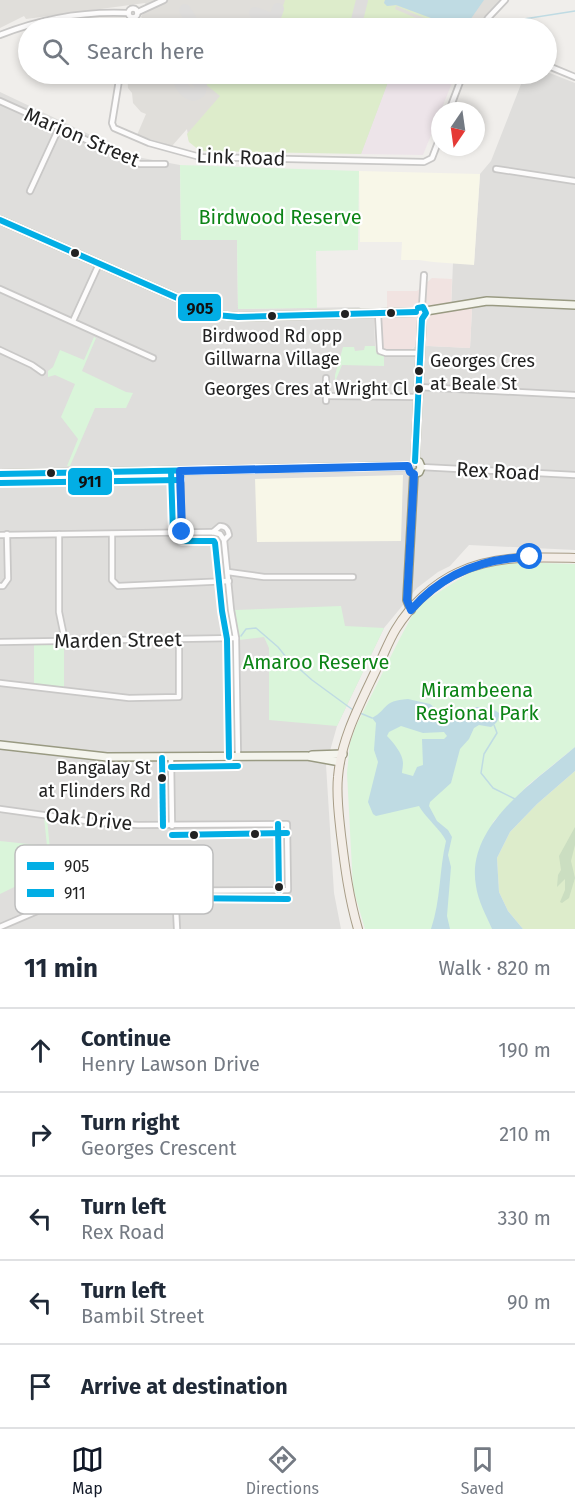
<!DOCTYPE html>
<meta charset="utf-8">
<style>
:root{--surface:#fff;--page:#f6f6f7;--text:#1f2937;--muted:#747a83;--line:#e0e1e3;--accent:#111827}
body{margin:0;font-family:"Fira Sans",sans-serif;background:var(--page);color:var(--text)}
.compass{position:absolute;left:431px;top:102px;width:54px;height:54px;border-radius:50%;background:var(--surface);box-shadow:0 3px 9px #0003;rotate:193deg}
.stop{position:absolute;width:18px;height:18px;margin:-14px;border:4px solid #1a73e8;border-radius:50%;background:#fff}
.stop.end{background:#1a73e8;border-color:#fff;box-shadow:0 2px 6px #0008}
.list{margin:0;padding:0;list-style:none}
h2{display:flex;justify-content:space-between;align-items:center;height:78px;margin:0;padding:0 24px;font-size:26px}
h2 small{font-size:20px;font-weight:400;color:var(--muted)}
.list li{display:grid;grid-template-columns:39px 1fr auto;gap:18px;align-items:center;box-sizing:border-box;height:84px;padding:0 24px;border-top:2px solid var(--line)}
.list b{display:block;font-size:22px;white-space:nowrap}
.list p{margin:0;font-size:20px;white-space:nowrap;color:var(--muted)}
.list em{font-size:20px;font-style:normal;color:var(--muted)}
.icon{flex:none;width:33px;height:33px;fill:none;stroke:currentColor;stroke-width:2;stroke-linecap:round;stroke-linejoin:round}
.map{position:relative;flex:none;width:575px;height:929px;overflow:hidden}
.search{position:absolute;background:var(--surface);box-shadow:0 3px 9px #0003;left:18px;right:18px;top:18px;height:66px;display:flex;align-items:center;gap:15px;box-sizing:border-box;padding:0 21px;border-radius:33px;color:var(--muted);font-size:22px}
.sheet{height:498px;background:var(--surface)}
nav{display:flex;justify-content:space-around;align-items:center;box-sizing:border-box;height:84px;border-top:2px solid var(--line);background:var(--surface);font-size:16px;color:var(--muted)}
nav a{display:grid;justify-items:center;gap:3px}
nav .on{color:var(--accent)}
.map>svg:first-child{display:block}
.residential{fill:#dfdedc}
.commercial{fill:#f1e3e1}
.industrial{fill:#ede4e9}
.education{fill:#f8f7e8}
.airport{fill:#e0deda}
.grass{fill:#ddeccb}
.forest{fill:#cbdec1}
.park{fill:#daf5da}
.water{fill:#bfdbe3;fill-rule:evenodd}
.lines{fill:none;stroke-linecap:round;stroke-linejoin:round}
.stream{stroke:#bfdbe3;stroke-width:1.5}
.taxiway{stroke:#dedddc;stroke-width:12}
.street-casing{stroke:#c9c8c7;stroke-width:8}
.secondary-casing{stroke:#999a82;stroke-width:10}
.primary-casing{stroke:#a79c86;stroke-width:10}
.street{stroke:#fdfcfc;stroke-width:4.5}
.secondary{stroke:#f4f4ed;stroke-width:7}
.primary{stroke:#f3ede7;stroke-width:8}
.bus-1-casing{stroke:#fff;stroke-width:10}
.bus-2-casing{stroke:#fff;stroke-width:10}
.bus-1{stroke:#02aee5;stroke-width:6}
.bus-2{stroke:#02aee5;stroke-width:6}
.route{stroke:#1a73e8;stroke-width:8}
.bus-dot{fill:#222;stroke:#fff;stroke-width:2}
.labels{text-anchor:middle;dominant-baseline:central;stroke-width:4.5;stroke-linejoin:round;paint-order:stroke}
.bus-label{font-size:18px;fill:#222;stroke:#fff;text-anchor:end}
.street-label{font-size:20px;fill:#222;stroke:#fff}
.park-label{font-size:20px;fill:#0c8416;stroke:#fff}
.key{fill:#fff;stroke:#bdbdbd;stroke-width:1.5}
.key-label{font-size:16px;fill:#222}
.line-badge{stroke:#fff;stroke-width:2}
.pale-badge-label{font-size:16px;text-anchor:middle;font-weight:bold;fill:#111}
</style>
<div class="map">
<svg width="575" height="929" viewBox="0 0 575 929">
<rect width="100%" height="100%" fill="#f0eeeb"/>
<polygon class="residential" points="547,72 575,83 575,550 469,545 450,566 438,572 417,588 384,628 337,726 326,765 334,893 341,929 0,929 0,92 137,157 180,165 181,240 237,239 238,309 359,307 374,317 375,346 365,346 365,351 344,351 341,365 384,365 384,355 411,355 414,347 428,346 470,348 472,309 451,311 453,263 474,264 480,174 491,161 525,74 546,74"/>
<polygon class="commercial" points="432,278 452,279 451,311 472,308 470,348 428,346 414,347 411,350 411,355 377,354 374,317 387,308 387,291 417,291"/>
<polygon class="industrial" points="391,74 414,74 452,83 423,155 361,154"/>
<g class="education">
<polygon points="359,171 480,174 474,265 433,262 419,260 401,260 402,242 360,242"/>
<polygon points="403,475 401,541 257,542 255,479"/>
</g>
<g class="airport">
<polygon points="0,0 500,0 486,15 479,28 145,28 141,16 148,10 145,3 26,19 24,16 0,28"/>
<polygon points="127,74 391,74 361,154 189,142 187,129 172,146 137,135 146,114 141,112 133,103 132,93 128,88"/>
</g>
<g class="grass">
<polygon points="285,0 358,0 353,20 344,28 276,28"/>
<polygon points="366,0 385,0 384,3 389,6 396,5 458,28 448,28 396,6 395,9 439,28 357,28 361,22"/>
<polygon points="193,74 391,74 361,154 200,151 189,142 187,134 220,96"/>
<polygon points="575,771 575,929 523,929 508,911 499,892 497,858 510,832 537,804"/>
</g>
<polygon class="forest" points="575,827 575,845 571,861 575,878 569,898 562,903 560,902 565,890 565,879 557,887 558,875 561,870 559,856"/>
<g class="park">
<polygon points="180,165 359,171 358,250 316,251 317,308 238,309 237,240 181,240"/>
<polygon points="94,337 96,338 82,371 126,392 133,393 126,408 95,408 70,466 67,466 78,439 61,417 75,384 55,375 48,377 48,371 53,367 60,350 84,360"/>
<polygon points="365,346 375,346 377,354 384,355 384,366 342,365 335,382 335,375 343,347 354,347 355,351 364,350"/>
<polygon points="506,562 575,564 575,747 528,785 493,822 479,897 492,929 365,929 353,888 347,773 350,743 356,726 399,640 413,614 425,601 472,571"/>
<polygon points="341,606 345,626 384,628 337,726 269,720 269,648 264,637 239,640 235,610"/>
<polygon points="34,644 64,644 64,687 34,684"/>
<polygon points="44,817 47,818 51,860 47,861 51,869 0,894 0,841 47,846"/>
</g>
<g class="water">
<polygon points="385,0 484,0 470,20 465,23 464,28 458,28 396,5 387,6 384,3"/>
<path d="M408 699 430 704 441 713C457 710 485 701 499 713 499 720 497 723 491 727L479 725 474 728 469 739 460 749 451 783 430 802 429 806 437 821 448 830 452 837 448 855 451 867 447 916 450 929H431C441 900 439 870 446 841 442 831 425 817 419 806L376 816 373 814 368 802 378 762 374 750 376 723 372 718C389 709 381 701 408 699ZM401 726 423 733 444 732 447 736 444 739H422L423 765 417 767 413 776 402 773C402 770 403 767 403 763 403 754 393 742 387 736L389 732Z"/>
<path d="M575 747V771L537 804 510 832 497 858 499 892 508 911 523 929H492C486 915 478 901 476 886 465 825 536 781 575 747Z"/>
</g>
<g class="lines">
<g class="stream">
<polyline points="499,23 575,11"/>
<polyline points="241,636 246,629 256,628 278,647 286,657 312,680 353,710"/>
<polyline points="360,713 372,718"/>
<polyline points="494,725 497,733 484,754 481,773 493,788 515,799"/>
</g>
<g class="taxiway">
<polyline points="185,10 192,22 202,28"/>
<polyline points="255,13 274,20"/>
<polyline points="271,28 278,9"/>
<polyline points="351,28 357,20 362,0"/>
<path d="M177 74C179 83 183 93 194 95L200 92 201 85 191 74"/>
</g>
<defs>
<g id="street">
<circle cx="133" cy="13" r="4.5"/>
<polyline points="138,12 164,0"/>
<polyline points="131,28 133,18"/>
<polyline points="482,28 488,18 505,0"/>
<path d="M0 35C40 19 85 11 128 13"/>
<polyline points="546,65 575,77"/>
<polyline points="120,74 112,123 114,128 149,143 200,157 424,162 432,158 440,137"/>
<polyline points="0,101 140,164 165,164"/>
<polyline points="449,111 463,74"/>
<polyline points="496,169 575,181"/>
<polyline points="30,191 59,128"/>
<polyline points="0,289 153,358"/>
<polyline points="422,307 424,275"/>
<polyline points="378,314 380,351 386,353 420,353"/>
<polyline points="73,321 99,264"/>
<polyline points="0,350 32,365 42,372"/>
<polyline points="326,378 326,401"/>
<polyline points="418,387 575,395"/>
<polyline points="326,396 418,397"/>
<polyline points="421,467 575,475"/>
<polyline points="180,471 182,532"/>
<path d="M213 532 220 526C226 526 228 529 229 535L224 540"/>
<polyline points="59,534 59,612 65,641"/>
<polyline points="112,534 112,580 118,586 229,581"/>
<polyline points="0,535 213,532 220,534 224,540 231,610 236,638 238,757"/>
<polyline points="228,572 264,577 353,577"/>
<polyline points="0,586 3,586 8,579 7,534"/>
<polyline points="0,642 236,638"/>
<polyline points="0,683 129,698 179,697 179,639"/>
<polyline points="171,758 172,826"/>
<polyline points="0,809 101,823 138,825 287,824 288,890 84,891 0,927"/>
<polyline points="175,889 177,929"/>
</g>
<g id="secondary">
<polyline points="0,220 216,315 238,317 416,312"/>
<polyline points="426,311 487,301 575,305"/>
<polyline points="415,461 422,319 426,311"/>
<polyline points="0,474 408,466"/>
<polyline points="414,474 419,472 421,467 419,462 415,461"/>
<polyline points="411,610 407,600 414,474"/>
<polyline points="0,745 107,757 307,756 340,762"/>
<polyline points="312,755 343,754"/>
</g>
<path id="primary" d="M358 929C349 898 345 868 341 835 339 816 336 796 338 777 341 739 360 704 376 670 383 657 388 642 396 629 410 606 434 583 459 572 496 555 536 557 575 558"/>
</defs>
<use href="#street" class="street-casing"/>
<use href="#secondary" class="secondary-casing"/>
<use href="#primary" class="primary-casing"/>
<use href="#street" class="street"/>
<use href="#secondary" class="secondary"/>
<use href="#primary" class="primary"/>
<defs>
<g id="bus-1">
<polyline points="0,220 216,315 238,317 416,312"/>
<polyline points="415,461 422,319 426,313 423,307 418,308"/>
<polyline points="0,474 408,466"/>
</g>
<g id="bus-2">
<polyline points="171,471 173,532"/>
<polyline points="0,483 180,480"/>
<polyline points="182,541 214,541 215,543 222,611 227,639 229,757"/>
<polyline points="162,758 163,826"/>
<polyline points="171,767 238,766"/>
<polyline points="278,824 279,890"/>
<polyline points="172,835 287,833"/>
<polyline points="175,898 288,899"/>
</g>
</defs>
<use href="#bus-1" class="bus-1-casing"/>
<use href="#bus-2" class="bus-2-casing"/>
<use href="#bus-1" class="bus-1"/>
<use href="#bus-2" class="bus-2"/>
</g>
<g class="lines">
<path class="route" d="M182 532 180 471 408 466 410 472 414 474 407 600 411 610C442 574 483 558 530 557"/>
</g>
<g class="bus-dot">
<circle cx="75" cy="253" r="5"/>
<circle cx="391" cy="313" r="5"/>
<circle cx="345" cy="314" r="5"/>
<circle cx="272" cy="316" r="5"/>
<circle cx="419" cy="371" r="5"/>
<circle cx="419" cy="389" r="5"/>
<circle cx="51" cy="473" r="5"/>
<circle cx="162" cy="778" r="5"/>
<circle cx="255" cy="834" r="5"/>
<circle cx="194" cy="835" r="5"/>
<circle cx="279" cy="887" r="5"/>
</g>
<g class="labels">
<g class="bus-label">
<text x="272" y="336" text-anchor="middle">Birdwood Rd opp<tspan x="272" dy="23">Gillwarna Village</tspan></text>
<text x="430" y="361" text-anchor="start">Georges Cres<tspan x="430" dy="23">at Beale St</tspan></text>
<text x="408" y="389">Georges Cres at Wright Cl</text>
<text x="151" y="768">Bangalay St<tspan x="151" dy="23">at Flinders Rd</tspan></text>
</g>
<g class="street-label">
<text transform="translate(82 137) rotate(23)">Marion Street</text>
<text transform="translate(241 157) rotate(2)">Link Road</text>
<text transform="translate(498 471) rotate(3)">Rex Road</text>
<text transform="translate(118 640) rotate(-1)">Marden Street</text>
<text transform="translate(89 819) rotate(6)">Oak Drive</text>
</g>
<g class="park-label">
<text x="280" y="217">Birdwood Reserve</text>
<text x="316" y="662">Amaroo Reserve</text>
<text x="477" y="690">Mirambeena<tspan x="477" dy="23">Regional Park</tspan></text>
</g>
</g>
<rect x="15" y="845" width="198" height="69" rx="9" class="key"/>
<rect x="27" y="862" width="27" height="8" fill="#02aee5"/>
<rect x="27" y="889" width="27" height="8" fill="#02aee5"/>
<g class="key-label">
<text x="64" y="872">905</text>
<text x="64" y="899">911</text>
</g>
<g class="line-badge">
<rect x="177" y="293" width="45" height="29" rx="6" fill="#02aee5"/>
<rect x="67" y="467" width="46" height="29" rx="6" fill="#02aee5"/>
</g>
<g class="pale-badge-label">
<text x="200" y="314">905</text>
<text x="90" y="487">911</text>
</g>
</svg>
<svg class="compass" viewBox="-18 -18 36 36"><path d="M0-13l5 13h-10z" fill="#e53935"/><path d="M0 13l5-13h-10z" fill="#747a83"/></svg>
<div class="stop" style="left:530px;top:557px"></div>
<div class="stop end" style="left:182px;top:532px"></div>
<div class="search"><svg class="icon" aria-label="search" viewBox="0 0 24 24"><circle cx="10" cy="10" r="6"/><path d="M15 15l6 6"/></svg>Search here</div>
</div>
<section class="sheet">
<h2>11 min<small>Walk · 820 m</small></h2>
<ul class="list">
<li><svg class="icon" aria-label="ahead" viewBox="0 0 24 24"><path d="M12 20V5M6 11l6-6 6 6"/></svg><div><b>Continue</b><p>Henry Lawson Drive</p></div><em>190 m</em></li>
<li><svg class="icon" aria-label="right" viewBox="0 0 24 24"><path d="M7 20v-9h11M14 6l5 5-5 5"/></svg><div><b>Turn right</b><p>Georges Crescent</p></div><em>210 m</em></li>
<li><svg class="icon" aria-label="left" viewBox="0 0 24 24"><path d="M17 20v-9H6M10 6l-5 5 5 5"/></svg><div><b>Turn left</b><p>Rex Road</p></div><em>330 m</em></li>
<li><svg class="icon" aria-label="left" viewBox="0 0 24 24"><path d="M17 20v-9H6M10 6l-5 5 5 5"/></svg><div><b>Turn left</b><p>Bambil Street</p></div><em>90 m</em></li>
<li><svg class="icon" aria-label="arrive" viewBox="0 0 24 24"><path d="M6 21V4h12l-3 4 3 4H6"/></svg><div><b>Arrive at destination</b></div></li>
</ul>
</section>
<nav>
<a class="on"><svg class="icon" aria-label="map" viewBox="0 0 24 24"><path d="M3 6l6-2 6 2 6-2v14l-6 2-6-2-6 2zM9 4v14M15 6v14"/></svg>Map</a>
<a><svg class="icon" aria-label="directions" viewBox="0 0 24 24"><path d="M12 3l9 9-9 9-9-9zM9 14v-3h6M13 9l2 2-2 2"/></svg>Directions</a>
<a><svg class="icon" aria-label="saved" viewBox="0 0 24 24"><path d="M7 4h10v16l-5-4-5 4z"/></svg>Saved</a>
</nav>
